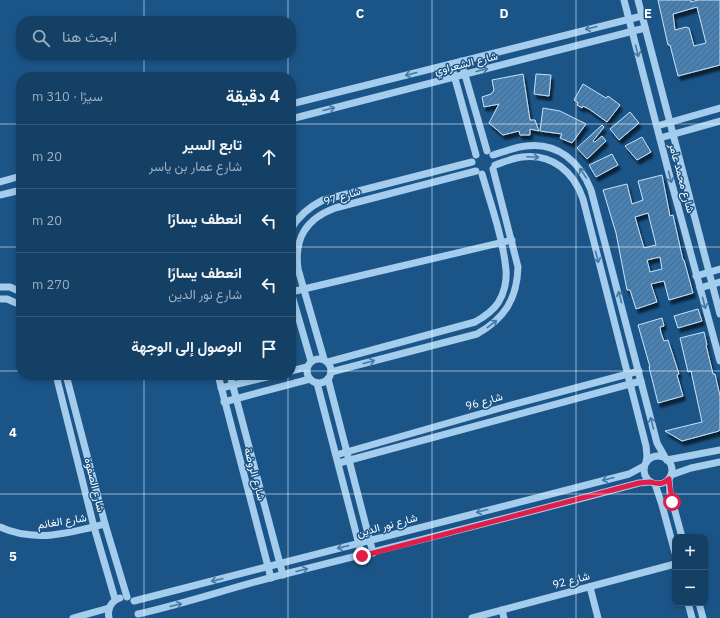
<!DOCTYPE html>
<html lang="ar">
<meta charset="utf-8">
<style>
:root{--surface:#144066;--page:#214b6f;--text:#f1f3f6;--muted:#9dafbf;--line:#33597a}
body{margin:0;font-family:"IBM Plex Sans",Vazirmatn,sans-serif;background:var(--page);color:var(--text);direction:rtl}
.controls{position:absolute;right:12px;bottom:12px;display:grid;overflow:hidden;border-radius:8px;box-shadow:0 2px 6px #0003}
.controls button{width:36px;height:36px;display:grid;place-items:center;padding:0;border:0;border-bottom:1px solid var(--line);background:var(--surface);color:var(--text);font:20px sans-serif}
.stop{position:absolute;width:12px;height:12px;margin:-9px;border:3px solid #e11d48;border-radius:50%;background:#fff}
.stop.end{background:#e11d48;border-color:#fff;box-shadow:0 1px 4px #0008}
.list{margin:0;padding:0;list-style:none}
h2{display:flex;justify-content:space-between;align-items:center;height:52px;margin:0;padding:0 16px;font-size:17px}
h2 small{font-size:13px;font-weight:400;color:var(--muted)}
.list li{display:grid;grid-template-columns:26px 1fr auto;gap:12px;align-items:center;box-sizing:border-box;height:64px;padding:0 16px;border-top:1px solid var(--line)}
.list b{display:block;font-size:15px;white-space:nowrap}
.list p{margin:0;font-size:13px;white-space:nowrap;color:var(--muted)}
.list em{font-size:13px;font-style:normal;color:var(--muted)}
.icon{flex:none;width:22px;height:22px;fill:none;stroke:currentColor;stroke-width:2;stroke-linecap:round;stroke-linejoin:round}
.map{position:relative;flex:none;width:720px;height:618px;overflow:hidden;direction:ltr}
.search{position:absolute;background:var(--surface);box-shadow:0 2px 6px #0003;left:16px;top:16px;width:280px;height:44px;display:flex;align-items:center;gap:10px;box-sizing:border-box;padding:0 14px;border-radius:16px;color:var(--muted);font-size:15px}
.panel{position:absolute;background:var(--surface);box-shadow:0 2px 6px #0003;left:16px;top:72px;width:280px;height:308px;border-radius:16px;direction:rtl}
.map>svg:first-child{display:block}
.building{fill:url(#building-hatch);stroke:#c9e3f9;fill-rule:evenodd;filter:url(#shadow)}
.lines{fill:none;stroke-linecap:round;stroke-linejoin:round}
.minor{stroke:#a4ccec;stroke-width:7}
.oneway{stroke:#4479a6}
.route{stroke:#e11d48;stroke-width:5}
.grid{fill:none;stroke:#fff;stroke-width:1;stroke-opacity:0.55}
.labels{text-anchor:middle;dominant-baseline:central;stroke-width:3;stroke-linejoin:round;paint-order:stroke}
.street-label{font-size:11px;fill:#fff;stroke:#1b5588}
.grid-label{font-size:13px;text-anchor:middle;font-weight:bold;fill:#fff;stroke:#1b5588;stroke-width:3;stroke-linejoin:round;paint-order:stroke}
</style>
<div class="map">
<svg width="720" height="618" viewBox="0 0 720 618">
<defs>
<pattern id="building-hatch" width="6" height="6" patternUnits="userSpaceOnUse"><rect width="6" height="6" fill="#4881b3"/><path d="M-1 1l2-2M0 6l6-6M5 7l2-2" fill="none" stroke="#4a6985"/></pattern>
<filter id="shadow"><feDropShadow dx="2.5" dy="4.5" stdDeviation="1" flood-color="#0009"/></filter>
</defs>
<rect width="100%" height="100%" fill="#1b5588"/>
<g class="building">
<path d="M658 0H691V2L698 0H720V65L678 76 670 45H668ZM697 7 706 43 694 46 689 28 686 27 675 30 673 14Z"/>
<polygon points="523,74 530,120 535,120 539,131 530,129 530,135 520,135 519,131 503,135 489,123 499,104 484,107 482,97 491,94 494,90 492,80"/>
<polygon points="536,74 551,75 549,96 534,94"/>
<polygon points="583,84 606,98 608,96 620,105 607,122 589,109 583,106 582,108 577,105 578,103 574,100"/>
<polygon points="543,108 560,111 586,124 572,143 560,138 562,134 540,131"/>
<polygon points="630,112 639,123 619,140 610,129"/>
<polygon points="602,125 604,127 593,141 595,142 602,136 606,141 587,159 577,148"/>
<polygon points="642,137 651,152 637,160 625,146"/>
<polygon points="612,154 618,165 596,177 589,165"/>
<path d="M662 175 670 216 673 215 683 260H684L693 293 669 300 664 281 651 284 657 302 636 309 630 290H627L616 233 603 190 627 184 632 204 643 200 638 181ZM648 213 656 245 644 248 635 217ZM660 257 662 269 650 272 647 260Z"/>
<polygon points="698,309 702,321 678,328 674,316"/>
<polygon points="662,318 664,326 660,327 661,333 664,341 668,340 679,374 677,375 683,396 658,403 649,367 650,367 638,325"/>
<polygon points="704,332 707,345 706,345 713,374 715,374 720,396 720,430 719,431 682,441 665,431 702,422 691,371 688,372 680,338"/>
</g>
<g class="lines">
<g class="minor">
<polyline points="624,0 667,166 720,361"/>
<polyline points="638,0 720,314"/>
<polyline points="461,61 487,151"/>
<polyline points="451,64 476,155"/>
<polyline points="291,104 642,16"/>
<polyline points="291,119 645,28"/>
<polyline points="657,126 720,108"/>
<polyline points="660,138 720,121"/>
<path d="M493 155C503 152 515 147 526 146 558 142 580 162 591 190L657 443 666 459"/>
<path d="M495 165C504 162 513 158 522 157 552 153 574 172 583 199L646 446 647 456 646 462"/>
<polyline points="0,182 21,176"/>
<polyline points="0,195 21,190"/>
<path d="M291 229C299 215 309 207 323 200L472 162"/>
<polyline points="696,276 720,269"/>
<polyline points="0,287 10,287 21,292"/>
<polyline points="700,288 720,282"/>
<polyline points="291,292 512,240"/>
<polyline points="291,292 311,361"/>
<polyline points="0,299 7,299 21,305"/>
<circle cx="319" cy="371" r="12"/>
<path d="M324 359 298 269C294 238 306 219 335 208L476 171"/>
<path d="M328 362 475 322C484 317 492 312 498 303 504 294 507 281 506 270 503 238 491 205 482 174"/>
<polyline points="291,371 307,367"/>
<path d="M331 372 477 334C505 318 517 299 518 267L493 169"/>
<polyline points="56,375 94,527 115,599"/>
<polyline points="66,375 105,524 127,597"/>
<polyline points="218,375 271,578"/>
<polyline points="230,375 283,575"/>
<polyline points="328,379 373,553"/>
<polyline points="317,383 362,556"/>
<polyline points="221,388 275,375"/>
<polyline points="224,402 310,379"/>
<polyline points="336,455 504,407 639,371"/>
<circle cx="658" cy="470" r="14"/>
<polyline points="667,460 720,450"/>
<polyline points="339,463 641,381"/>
<polyline points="671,475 691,468 720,462"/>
<polyline points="669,479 670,493 682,537"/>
<polyline points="655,484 662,505 675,553"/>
<path d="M0 527C34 543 71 533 105 524"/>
<polyline points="590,587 598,618"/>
<polyline points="134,601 629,474 644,466"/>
<polyline points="688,603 692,618"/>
<polyline points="699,603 703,618"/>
<polyline points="502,610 504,618"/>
<path d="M138 614C187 603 233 587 281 575 401 545 520 515 639 483L650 482"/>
<polyline points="73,618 109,608"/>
<path d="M109 618C107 609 111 601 120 598"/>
<polyline points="472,618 675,564"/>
</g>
</g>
<defs><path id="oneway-shaft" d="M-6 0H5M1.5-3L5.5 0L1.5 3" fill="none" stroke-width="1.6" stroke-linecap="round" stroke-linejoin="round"/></defs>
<g class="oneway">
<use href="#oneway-shaft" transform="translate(591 28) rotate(166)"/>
<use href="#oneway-shaft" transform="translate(637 51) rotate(76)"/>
<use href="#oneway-shaft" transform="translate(482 70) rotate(-14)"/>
<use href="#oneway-shaft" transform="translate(411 74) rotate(166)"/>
<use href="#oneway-shaft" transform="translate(329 109) rotate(-14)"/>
<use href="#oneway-shaft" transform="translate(533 157) rotate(3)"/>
<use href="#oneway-shaft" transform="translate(583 173) rotate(-124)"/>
<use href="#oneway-shaft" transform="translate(670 177) rotate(75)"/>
<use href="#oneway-shaft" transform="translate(597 257) rotate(75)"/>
<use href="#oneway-shaft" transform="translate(620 297) rotate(-105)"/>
<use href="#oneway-shaft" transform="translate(704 303) rotate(75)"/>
<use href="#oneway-shaft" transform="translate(492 324) rotate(-38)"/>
<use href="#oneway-shaft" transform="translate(369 362) rotate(-15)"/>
<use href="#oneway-shaft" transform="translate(652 423) rotate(-104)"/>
<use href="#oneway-shaft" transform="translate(608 479) rotate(166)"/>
<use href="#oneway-shaft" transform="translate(482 511) rotate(165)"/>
<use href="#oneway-shaft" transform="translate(343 547) rotate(166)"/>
<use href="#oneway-shaft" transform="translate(302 570) rotate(-14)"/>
<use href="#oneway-shaft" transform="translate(217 580) rotate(166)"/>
<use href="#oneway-shaft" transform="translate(176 605) rotate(-14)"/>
</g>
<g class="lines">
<path class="route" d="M362 556 639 483C642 483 646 482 649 482 658 483 661 486 669 479L672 502"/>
</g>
<path class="grid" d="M144 0V21M288 0V21M432 0V618M576 0V618M144 55V77M288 55V77M0 124H21M291 124H720M0 247H21M291 247H720M0 371H21M291 371H720M144 375V618M288 375V618M0 494H720"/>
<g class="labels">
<g class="street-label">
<text transform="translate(466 63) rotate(-14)">شارع الشعراوي</text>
<text transform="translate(682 178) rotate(75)">شارع محمد عامر</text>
<text transform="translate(342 196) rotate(-17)">شارع 97</text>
<text transform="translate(484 401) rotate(-16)">شارع 96</text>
<text transform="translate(255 474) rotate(75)">شارع الروضة</text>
<text transform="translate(95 485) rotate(76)">شارع الصفوة</text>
<text transform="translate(62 521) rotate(-9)">شارع الغانم</text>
<text transform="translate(387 525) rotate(-15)">شارع نور الدين</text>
<text transform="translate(571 580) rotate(-15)">شارع 92</text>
</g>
</g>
<g class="grid-label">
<text x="360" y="18">C</text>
<text x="504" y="18">D</text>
<text x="648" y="18">E</text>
<text x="13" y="437">4</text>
<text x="13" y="561">5</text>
</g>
</svg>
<div class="controls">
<button>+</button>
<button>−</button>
</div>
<div class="stop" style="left:672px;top:502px"></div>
<div class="stop end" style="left:362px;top:556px"></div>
<div class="search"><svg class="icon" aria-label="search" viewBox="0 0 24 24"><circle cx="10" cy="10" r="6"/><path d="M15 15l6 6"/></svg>ابحث هنا</div>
<section class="panel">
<h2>4 دقيقة<small>سيرًا · 310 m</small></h2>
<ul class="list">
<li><svg class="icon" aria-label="ahead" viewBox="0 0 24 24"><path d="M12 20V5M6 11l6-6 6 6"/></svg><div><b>تابع السير</b><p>شارع عمار بن ياسر</p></div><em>20 m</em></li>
<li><svg class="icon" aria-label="left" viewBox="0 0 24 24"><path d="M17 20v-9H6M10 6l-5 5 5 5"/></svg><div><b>انعطف يسارًا</b></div><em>20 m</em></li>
<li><svg class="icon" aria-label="left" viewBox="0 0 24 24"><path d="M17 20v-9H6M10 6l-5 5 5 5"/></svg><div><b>انعطف يسارًا</b><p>شارع نور الدين</p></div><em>270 m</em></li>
<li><svg class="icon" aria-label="arrive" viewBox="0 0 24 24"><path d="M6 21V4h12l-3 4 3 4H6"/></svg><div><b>الوصول إلى الوجهة</b></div></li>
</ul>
</section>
</div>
